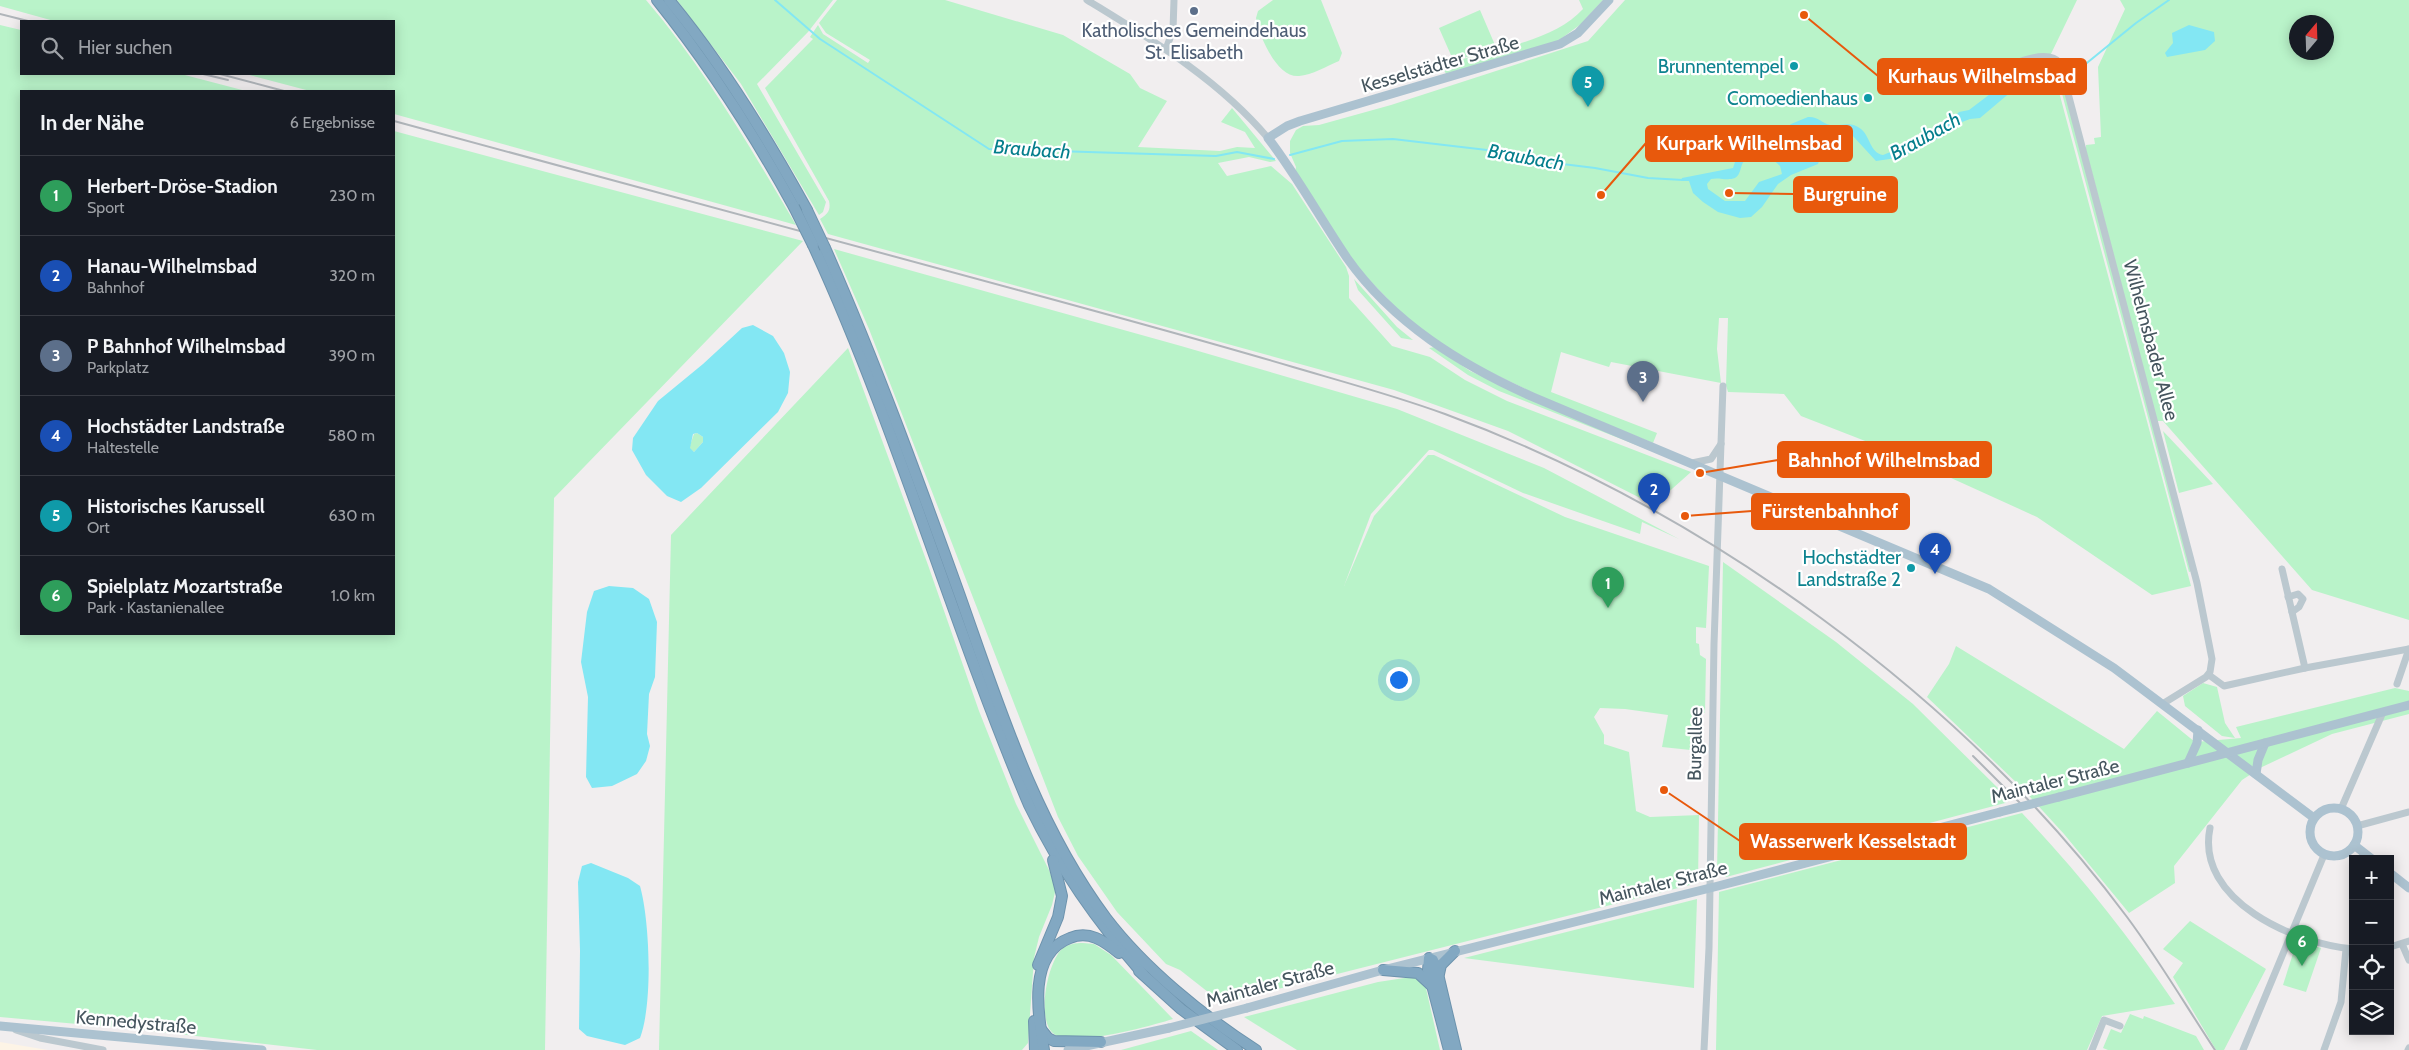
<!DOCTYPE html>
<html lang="de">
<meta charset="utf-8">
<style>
:root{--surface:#171b24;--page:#20242c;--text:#f1f3f6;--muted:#9ea1a6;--line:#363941;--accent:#8c9099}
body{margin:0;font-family:Cabin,sans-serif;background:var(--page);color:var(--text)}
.controls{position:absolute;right:15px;bottom:15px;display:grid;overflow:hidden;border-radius:0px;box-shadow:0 2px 12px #0003}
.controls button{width:45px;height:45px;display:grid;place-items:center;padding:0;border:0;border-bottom:1px solid var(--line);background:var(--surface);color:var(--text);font:25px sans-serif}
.compass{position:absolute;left:2289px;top:15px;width:45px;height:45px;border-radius:50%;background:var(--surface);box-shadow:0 2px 12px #0003;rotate:19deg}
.you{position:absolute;left:1398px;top:679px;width:18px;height:18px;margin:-12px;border:4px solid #fff;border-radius:50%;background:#1a73e8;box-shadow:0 0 0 8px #1a73e833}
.badge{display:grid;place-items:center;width:32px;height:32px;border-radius:50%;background:var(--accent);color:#fff;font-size:16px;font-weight:700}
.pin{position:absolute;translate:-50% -41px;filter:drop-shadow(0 1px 2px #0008)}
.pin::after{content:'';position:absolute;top:26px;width:18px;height:15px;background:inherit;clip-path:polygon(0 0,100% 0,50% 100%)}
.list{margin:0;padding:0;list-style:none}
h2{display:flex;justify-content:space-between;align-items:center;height:65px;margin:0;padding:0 20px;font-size:21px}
h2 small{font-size:16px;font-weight:400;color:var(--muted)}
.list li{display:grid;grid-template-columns:32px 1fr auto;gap:15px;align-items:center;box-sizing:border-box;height:80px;padding:0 20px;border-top:1px solid var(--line)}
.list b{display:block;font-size:19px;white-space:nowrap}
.list p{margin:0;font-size:16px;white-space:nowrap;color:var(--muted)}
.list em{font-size:16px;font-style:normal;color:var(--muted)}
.icon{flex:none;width:28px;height:28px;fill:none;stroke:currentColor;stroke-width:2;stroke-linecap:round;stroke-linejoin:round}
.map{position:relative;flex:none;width:2409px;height:1050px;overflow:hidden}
.search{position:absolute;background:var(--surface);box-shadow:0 2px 12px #0003;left:20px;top:20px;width:375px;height:55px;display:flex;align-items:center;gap:12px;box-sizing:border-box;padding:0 18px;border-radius:0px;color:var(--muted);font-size:19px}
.panel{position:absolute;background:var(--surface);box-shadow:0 2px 12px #0003;left:20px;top:90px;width:375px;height:545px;border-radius:0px}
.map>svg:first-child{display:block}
.commercial{fill:#fdf4e6}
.green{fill:#b9f3c9;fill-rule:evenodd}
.water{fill:#83e7f3;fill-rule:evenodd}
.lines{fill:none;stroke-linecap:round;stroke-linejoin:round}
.stream{stroke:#83e7f3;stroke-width:2}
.highway-casing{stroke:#6d93ad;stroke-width:12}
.minor{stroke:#bbc8cf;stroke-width:7}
.major{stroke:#acc2d0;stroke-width:9}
.highway{stroke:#82a8c2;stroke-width:10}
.rail{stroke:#b0b5ba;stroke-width:2}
.highway-bridge-casing{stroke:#6d93ad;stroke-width:12;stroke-linecap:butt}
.major-bridge{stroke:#acc2d0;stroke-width:9}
.highway-bridge{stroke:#82a8c2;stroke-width:10}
.service-dot{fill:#5c6f8a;stroke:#fff;stroke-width:2}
.culture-dot{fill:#0f9aa8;stroke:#fff;stroke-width:2}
.labels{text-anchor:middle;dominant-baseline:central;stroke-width:4.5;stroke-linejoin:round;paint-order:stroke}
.service-label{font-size:19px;fill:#4e5e75;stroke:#fff}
.street-label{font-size:19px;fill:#45555e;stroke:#fff}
.culture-label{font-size:19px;fill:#0d838f;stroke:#fff;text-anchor:end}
.water-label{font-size:20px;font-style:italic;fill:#047e8c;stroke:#fff}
.leader{fill:none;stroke:#e8590c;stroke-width:2}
.callout-dot{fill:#e8590c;stroke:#fff;stroke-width:2}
.callout{fill:#e8590c;stroke:#e8590c;stroke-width:2}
.callout-label{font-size:20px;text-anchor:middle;font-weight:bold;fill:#fff}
</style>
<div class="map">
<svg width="2409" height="1050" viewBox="0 0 2409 1050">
<rect width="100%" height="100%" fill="#f1eeef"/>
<polygon class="commercial" points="0,1042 48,1050 0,1050"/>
<g class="green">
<path d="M0 0H646C705 69 750 147 796 225L394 114V91H310L246 74H394V21H54L0 6Z"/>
<polygon points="677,0 833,0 808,32 757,84 826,202 823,212 819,215 741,84"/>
<path d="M837 0H945L1063 35 1130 74 1140 88 1167 101 1138 147 1220 151 1237 147 1255 148 1245 132 1221 122 1232 108 1276 161 1270 162 1249 157 1218 163 1227 176 1271 166 1292 184 1346 267 1349 276V298L1392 346 1430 357 1465 380 1507 401 1691 472 1654 505 1508 431 1394 390 828 234 820 219C828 214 831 210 829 201L765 88 813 39 810 37 818 25 823 34 868 63 870 60 826 33 819 23Z"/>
<path d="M1273 0H1321L1342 53 1339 61C1327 66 1312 75 1299 76 1277 78 1259 36 1256 18L1258 11Z"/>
<path d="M1579 0H1603L1581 24 1558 41 1447 75 1441 66 1454 62 1439 28 1480 10 1495 45 1457 61C1497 49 1555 40 1583 9Z"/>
<polygon points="1625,0 2077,0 2049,58 2057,64 2060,85 2063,85 2192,571 2189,572 2060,86 2059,92 2191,586 2152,595 2037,517 1896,453 1801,416 1784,394 1728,392 1726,385 1728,318 1719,318 1717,349 1721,383 1611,362 1609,367 1561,352 1551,392 1657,433 1653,443 1548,400 1459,357 1404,316 1358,268 1295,173 1296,167 1290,153 1290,141 1296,130 1303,126 1319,125 1391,105 1588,41"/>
<path d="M2120 0H2409V620L2312 590 2163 421H2157L2086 150V145L2095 144 2094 138 2101 137 2098 67 2125 9ZM2296 22H2326V52H2296Z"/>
<polygon points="0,25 21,30 21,74 181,74 246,91 21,91 21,634 394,634 394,131 803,241 554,498 545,1050 317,1050 144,1030 0,1017"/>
<polygon points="834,249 1181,346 1397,409 1544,468 1679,539 1642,522 1640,534 1523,493 1433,450 1429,450 1371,514 1344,586 1374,516 1428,455 1434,455 1565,517 1709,566 1706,628 1696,627 1696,643 1699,644 1700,655 1706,659 1705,713 1702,713 1700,751 1662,747 1668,715 1625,709 1600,708 1594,717 1604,735 1604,744 1629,752 1636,811 1650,817 1699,815 1698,883 1222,1003 1180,970 1166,964 1117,912 1078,856 1058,817 869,329"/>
<polygon points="1354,279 1397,327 1413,340 1401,338 1358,290"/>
<polygon points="1435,347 1470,371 1649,450 1499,391 1468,375 1429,348"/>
<polygon points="848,348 928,565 979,711 1016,804 1049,870 1056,888 1052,905 1039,937 1034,958 1028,1043 1022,1050 659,1050 671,535"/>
<polygon points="2163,431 2213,484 2179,493"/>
<polygon points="697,433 703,437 703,442 694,452 689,448 694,434"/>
<polygon points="1723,562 1836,642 1913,704 2010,800 2005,803 1726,877 1717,872"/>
<polygon points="1956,646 2124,749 2157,711 2195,742 2241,738 2236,727 2395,688 2409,691 2409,714 2332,734 2262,767 2242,780 2174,866 2175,883 2129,913 2064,834 2020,786 1927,697 1949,664"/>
<polygon points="2203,683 2217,687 2225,723 2235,738 2222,736 2185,706 2183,696"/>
<path d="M2022 813C2078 872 2129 936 2175 1004L2102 1016 2087 1050H1716L1719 892Z"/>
<polygon points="1697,899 1694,988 1464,958"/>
<polygon points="2190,921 2266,969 2224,1050 2216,1050 2173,977 2183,963 2163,949"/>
<polygon points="2297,941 2321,948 2306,992 2283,985"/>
<path d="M1083 943 1094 944 1111 955 1173 1019C1150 1026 1073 1048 1054 1034 1036 1021 1047 963 1062 949 1068 944 1075 943 1083 943Z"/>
<polygon points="1411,977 1419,979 1425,984 1440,1050 1297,1050 1244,1017 1378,982"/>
<polygon points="2130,1014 2143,1019 2144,1016 2196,1036 2204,1050 2108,1050 2103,1048 2111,1029 2121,1033"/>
<polygon points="1191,1031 1218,1050 1121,1050"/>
</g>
<g class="water">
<polygon points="2189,25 2214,32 2215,41 2205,50 2167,57 2165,53 2173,43 2172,33"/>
<path d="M2042 68 2058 72 2057 77 2027 84 2012 91 1980 118 1970 119 1949 127 1937 139 1922 145 1903 157 1876 161 1852 135C1834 149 1827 137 1818 164L1791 175 1778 184 1762 207 1751 217 1740 218 1718 212 1703 202 1693 193 1689 181H1681L1682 178 1733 168 1735 162 1772 140 1791 124 1808 117C1817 116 1822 123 1830 125 1841 127 1850 120 1861 129 1870 136 1870 153 1883 155L1903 147 1908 140 1936 131 1952 120 1959 112 1969 110 2006 82ZM1816 134 1819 139 1812 155 1808 157 1801 155C1797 144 1804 135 1816 134ZM1766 153 1780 166 1782 174 1759 182 1745 201H1725L1708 189 1707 184 1711 179C1719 177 1727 181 1735 178 1741 175 1740 166 1744 161 1748 156 1759 159 1766 153Z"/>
<path d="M753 325 773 336 784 353 790 372 788 393 778 412 701 488 681 502 667 496 646 475 632 450 633 438 658 401 703 364 742 328ZM697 433 703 437V442L694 452 690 448 693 434Z"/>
<polygon points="609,586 633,588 649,599 657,622 655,677 649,694 647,734 650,746 646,761 637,774 612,786 592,788 586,777 588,697 581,662 587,612 594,591"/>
<path d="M591 863 628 878 640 886C650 922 653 1004 640 1038L625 1045 587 1036 579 1029 580 951 578 882 582 866Z"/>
</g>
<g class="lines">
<g class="stream">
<polyline points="775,0 820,39 989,149 1216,156 1237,152 1274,159"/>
<polyline points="2057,74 2077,71 2136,23 2169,0"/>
<polyline points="1290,155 1342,141 1393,139 1487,150 1522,159 1595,168 1648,178 1683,180"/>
</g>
<defs>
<g id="highway">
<path d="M657 0C709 65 754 134 794 207"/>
<path d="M669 0C723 65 767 137 807 210"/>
<path d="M813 245C897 427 951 621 1029 805 1060 869 1097 921 1143 974"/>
<path d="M825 248C875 361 918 479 960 596 999 706 1035 823 1106 918 1144 968 1203 1016 1256 1050"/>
<polyline points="1038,965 1058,917 1062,896 1053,860"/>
<polyline points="1383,970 1418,973 1431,985"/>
<polyline points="1139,971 1181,1009 1237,1050"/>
<polyline points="1439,974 1441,965 1455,951"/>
<polyline points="1034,1021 1035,1050"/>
<polyline points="1040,1028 1048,1038 1054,1041 1101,1042"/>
<path d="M1044 1050C1038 1015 1027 954 1070 938 1089 930 1104 941 1119 953"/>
<polyline points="1449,1050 1428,970 1429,958 1433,960 1437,970 1456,1050"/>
</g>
</defs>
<use href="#highway" class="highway-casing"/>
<g class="minor">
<path d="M1087 0C1152 40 1217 78 1268 138"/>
<polyline points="1166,49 1173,30 1174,0"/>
<path d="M1966 87C1986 78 2043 42 2060 63L2197 583 2212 659 2210 672 2206 677 2164 703"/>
<polyline points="1692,463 1711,459 1721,444"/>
<polyline points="2282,569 2305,668"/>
<polyline points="2288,597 2298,594 2303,599 2299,607 2292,612"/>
<polyline points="2209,675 2224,686 2305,668 2409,649"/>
<polyline points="2397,684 2409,649"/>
<polyline points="2341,809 2383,712"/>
<polyline points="2357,826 2409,812"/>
<path d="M2210 828C2195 901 2296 944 2353 949"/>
<polyline points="2402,944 2409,960"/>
<polyline points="2390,947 2409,941"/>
<polyline points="16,1030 40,1038 103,1050"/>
<polyline points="1704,1050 1709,948 1714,644 1723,386"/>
<polyline points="2092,1050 2104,1020 2120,1026"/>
<polyline points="2243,1050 2324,855"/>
<polyline points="2324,1050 2341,1002 2346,949"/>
<polyline points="2408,1050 2409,1048"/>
</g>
<g class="major">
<path d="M1609 0 1578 33 1560 44 1300 121 1287 126 1268 138C1297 176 1320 218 1347 258 1393 323 1461 365 1533 397L1989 589 2114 668 2314 818"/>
<polyline points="2188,763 2197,743 2198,730"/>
<polyline points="2256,774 2258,760 2265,743"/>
<polyline points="2059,797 2409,705"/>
<circle cx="2334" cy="832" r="24"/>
<polyline points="2354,845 2372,859"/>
<polyline points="2390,873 2409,888"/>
<polyline points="1247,1008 1383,970 1718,886 2000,812"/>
<polyline points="0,1026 262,1050"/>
<polyline points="1068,1050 1169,1028"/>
</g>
<use href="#highway" class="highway"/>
<g class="rail">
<polyline points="0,14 28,21"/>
<polyline points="203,74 228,80"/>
<polyline points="220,74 284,91"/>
<path d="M394 121C602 178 810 234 1018 290 1110 315 1202 340 1293 367 1344 382 1396 396 1445 414 1705 510 1961 695 2127 917 2159 960 2186 1006 2215 1050"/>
<polyline points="1973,756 2024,807"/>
</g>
<defs>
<g id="highway-bridge">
<polyline points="794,207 813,245"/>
<polyline points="807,210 825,248"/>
</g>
</defs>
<use href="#highway-bridge" class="highway-bridge-casing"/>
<g class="major-bridge">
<polyline points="2000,812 2059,797"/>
<polyline points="1169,1028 1247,1008"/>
</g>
<use href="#highway-bridge" class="highway-bridge"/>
</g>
<circle class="service-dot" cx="1194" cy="11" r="5"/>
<g class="culture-dot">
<circle cx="1794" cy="66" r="5"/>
<circle cx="1868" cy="98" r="5"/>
<circle cx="1911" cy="568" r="5"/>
</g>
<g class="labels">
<g class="service-label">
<text x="1194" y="30">Katholisches Gemeindehaus<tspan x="1194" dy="22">St. Elisabeth</tspan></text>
</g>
<g class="street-label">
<text transform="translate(1440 64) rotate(-16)">Kesselstädter Straße</text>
<text transform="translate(2151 340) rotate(75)">Wilhelmsbader Allee</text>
<text transform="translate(1695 744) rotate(-89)">Burgallee</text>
<text transform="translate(2055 781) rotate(-14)">Maintaler Straße</text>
<text transform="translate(1663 883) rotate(-14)">Maintaler Straße</text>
<text transform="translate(1270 984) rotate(-15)">Maintaler Straße</text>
<text transform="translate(136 1022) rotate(5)">Kennedystraße</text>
</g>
<g class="culture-label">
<text x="1784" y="66">Brunnentempel</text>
<text x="1858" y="98">Comoedienhaus</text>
<text x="1901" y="557">Hochstädter<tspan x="1901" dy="22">Landstraße 2</tspan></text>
</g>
<g class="water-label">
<text transform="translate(1925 136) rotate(-29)">Braubach</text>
<text transform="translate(1032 149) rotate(4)">Braubach</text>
<text transform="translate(1526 157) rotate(10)">Braubach</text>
</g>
</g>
<path class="leader" d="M1804 15L1878 76M1601 195L1646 143M1729 193L1794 194M1700 473L1778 460M1685 516L1752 511M1664 790L1740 841"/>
<g class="callout-dot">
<circle cx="1804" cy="15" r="5"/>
<circle cx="1601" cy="195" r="5"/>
<circle cx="1729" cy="193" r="5"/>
<circle cx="1700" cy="473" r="5"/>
<circle cx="1685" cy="516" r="5"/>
<circle cx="1664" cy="790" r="5"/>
</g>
<g class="callout">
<rect x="1878" y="59" width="208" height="35" rx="5"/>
<rect x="1646" y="126" width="206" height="35" rx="5"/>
<rect x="1794" y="177" width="103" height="35" rx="5"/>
<rect x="1778" y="442" width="213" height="35" rx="5"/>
<rect x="1752" y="494" width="157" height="35" rx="5"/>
<rect x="1740" y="824" width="226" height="35" rx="5"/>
</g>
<g class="callout-label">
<text x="1982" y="83">Kurhaus Wilhelmsbad</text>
<text x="1749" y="150">Kurpark Wilhelmsbad</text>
<text x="1845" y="201">Burgruine</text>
<text x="1884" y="467">Bahnhof Wilhelmsbad</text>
<text x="1830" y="518">Fürstenbahnhof</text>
<text x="1853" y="848">Wasserwerk Kesselstadt</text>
</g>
</svg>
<div class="controls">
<button>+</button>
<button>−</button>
<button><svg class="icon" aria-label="locate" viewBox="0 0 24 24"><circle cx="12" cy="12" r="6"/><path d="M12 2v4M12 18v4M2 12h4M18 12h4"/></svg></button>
<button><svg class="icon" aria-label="layers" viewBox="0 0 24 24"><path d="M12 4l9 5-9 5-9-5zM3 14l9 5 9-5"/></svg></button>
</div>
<svg class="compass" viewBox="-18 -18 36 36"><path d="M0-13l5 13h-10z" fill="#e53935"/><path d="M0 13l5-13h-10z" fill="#9ea1a6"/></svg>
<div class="you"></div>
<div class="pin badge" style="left:1608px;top:608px;background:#2e9e5b">1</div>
<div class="pin badge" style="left:1654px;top:514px;background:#1a4fb4">2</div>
<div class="pin badge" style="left:1643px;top:402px;background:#5c6f8a">3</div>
<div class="pin badge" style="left:1935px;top:574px;background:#1a4fb4">4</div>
<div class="pin badge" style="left:1588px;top:107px;background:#0f9aa8">5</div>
<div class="pin badge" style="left:2302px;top:966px;background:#2e9e5b">6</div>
<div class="search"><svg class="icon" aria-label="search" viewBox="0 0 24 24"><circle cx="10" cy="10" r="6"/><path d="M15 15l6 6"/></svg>Hier suchen</div>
<section class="panel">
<h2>In der Nähe<small>6 Ergebnisse</small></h2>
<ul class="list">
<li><span class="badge" style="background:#2e9e5b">1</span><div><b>Herbert-Dröse-Stadion</b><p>Sport</p></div><em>230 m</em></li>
<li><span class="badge" style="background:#1a4fb4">2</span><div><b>Hanau-Wilhelmsbad</b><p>Bahnhof</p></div><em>320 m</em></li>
<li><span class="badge" style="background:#5c6f8a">3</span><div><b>P Bahnhof Wilhelmsbad</b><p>Parkplatz</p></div><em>390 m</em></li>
<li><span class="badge" style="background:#1a4fb4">4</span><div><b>Hochstädter Landstraße</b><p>Haltestelle</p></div><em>580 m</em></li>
<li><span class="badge" style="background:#0f9aa8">5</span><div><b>Historisches Karussell</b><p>Ort</p></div><em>630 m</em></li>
<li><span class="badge" style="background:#2e9e5b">6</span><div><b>Spielplatz Mozartstraße</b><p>Park · Kastanienallee</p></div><em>1.0 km</em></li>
</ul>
</section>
</div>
